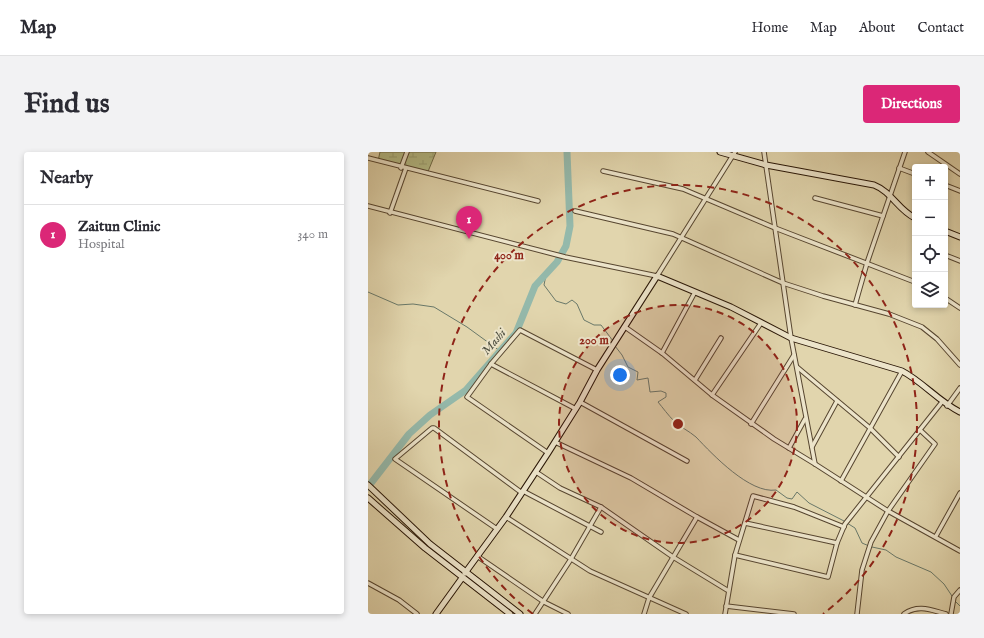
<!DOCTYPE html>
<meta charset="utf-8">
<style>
:root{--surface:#fff;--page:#f2f2f3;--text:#2b2b33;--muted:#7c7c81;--line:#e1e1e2;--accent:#db2777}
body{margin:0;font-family:"IM FELL English",serif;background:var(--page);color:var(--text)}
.controls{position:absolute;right:12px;top:12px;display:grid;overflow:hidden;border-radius:4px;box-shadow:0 2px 6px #0003}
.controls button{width:36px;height:36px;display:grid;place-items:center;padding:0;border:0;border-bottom:1px solid var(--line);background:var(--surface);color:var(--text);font:20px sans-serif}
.you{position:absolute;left:252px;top:223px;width:14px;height:14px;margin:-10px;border:3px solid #fff;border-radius:50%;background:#1a73e8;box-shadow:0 0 0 6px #1a73e833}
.badge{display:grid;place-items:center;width:26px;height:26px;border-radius:50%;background:var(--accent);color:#fff;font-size:13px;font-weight:700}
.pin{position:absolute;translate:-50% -33px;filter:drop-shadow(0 1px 2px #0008)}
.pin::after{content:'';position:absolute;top:21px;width:14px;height:12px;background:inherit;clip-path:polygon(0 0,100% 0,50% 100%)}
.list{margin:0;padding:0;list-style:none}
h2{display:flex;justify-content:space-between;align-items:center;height:52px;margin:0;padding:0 16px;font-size:17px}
h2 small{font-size:13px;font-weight:400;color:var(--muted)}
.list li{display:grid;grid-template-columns:26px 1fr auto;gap:12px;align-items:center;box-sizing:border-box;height:60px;padding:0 16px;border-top:1px solid var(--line)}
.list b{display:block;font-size:15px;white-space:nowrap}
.list p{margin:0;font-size:13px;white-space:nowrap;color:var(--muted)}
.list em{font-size:13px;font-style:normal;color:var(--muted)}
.icon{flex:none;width:22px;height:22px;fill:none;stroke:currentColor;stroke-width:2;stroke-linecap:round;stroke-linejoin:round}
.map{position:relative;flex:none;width:592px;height:462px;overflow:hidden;border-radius:4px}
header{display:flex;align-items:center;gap:24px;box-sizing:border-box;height:56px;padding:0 20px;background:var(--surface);border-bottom:1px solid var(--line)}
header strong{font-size:19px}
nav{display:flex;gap:22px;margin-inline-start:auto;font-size:14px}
.intro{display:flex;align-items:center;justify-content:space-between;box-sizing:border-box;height:96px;padding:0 24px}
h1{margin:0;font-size:28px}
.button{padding:10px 18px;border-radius:4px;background:var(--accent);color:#fff;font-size:14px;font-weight:700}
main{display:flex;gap:24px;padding:0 24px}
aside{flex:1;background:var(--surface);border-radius:4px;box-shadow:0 2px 6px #0003}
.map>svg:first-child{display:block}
.wetland{fill:url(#wetland-marsh);stroke:#6f6a47}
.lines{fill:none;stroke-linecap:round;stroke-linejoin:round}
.stream{stroke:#697869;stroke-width:1}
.river{stroke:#94b9ab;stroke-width:7}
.street-casing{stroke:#574630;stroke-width:5.5}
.secondary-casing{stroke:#291606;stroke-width:7}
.street{stroke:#ece4ca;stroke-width:3.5}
.secondary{stroke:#ece4ca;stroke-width:5}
.ring{fill:none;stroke:#8f2418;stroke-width:2;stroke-dasharray:7 5}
.labels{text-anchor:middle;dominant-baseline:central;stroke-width:4;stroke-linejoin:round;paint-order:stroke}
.water-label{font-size:12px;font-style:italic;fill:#4e4f40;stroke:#ece4ca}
.centre{fill:#8f2418;stroke:#ece4ca;stroke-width:2}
.ring-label{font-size:12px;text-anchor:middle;font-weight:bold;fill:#8f2418;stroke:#ece4ca;stroke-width:4;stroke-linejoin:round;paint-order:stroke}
</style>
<header>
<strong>Map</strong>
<nav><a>Home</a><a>Map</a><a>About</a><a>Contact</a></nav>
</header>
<div class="intro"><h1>Find us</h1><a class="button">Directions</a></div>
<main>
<aside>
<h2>Nearby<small></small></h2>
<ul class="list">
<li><span class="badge">1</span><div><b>Zaitun Clinic</b><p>Hospital</p></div><em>340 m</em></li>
</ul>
</aside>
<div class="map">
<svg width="592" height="462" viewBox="0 0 592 462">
<defs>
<pattern id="wetland-marsh" width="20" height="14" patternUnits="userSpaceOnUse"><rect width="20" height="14" fill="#b5bd88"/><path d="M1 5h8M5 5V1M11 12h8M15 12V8" fill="none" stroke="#9ca274"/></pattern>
</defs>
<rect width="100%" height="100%" fill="#e1d5ad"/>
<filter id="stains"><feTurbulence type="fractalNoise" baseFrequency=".005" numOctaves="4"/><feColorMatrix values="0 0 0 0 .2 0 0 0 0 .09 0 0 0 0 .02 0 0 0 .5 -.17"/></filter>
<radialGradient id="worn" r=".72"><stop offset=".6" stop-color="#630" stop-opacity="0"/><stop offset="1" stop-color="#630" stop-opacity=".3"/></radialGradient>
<polygon class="wetland" points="12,0 68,0 59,22 10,9"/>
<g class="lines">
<g class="stream">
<polyline points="178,123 176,133 188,149 198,152 204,148 209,152 216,168 226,173 233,173 245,189"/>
<polyline points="0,140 30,153 45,152 66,155 99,175 132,199"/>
<path d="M247 194 254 203 260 215 270 220 269 228 280 226 282 240 293 239 298 241V245L290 250C295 256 300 263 306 269 312 275 321 279 328 285 345 303 382 342 408 338L419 346 424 347 429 340 441 351 476 369"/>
<polyline points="479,371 487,376 494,391 501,394"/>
<polyline points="504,395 518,398 528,405 563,420 576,432 584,444"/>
<polyline points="587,449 592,454"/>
</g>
<polyline class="river" points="0,335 41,282 62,263 98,238 148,181 167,134 189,110 198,94 202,74 199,0"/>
<defs>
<g id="street">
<polyline points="396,0 423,186 447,312"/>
<polyline points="560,0 592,22"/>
<polyline points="0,6 170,49"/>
<polyline points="33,16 39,0"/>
<polyline points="531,16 547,22"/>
<polyline points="235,19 315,37 407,76 547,130"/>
<polyline points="577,33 592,39"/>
<polyline points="447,46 515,64"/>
<polyline points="0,54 197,105 289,124 367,0"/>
<polyline points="207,59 305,82 415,131 455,144 521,162 554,175 569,187 592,213"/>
<polyline points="22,61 38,16"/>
<polyline points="577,103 592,109"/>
<polyline points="577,146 592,156"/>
<polyline points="487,153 499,111 537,0"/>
<polyline points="257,175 294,201 344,243 406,287 447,312 520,359 592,399"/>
<polyline points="294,201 327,140"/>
<polyline points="123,212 208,257"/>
<polyline points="429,215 502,276 531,305"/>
<polyline points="327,228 353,186"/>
<polyline points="344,243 393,171"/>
<polyline points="212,250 319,309"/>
<polyline points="579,254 592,236"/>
<polyline points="383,272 426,203"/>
<polyline points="187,290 263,326 329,365 371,388"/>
<polyline points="444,295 469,249"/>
<polyline points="421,296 437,267"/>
<polyline points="180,301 99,245 123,212 152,178 229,218"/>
<polyline points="168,320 192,336 233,355 305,405 359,438"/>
<polyline points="473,329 534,219"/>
<polyline points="155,339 233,380"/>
<polyline points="138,365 222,419 318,462"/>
<polyline points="377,371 469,391"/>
<polyline points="129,377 27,307 64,276 66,276 154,341"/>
<polyline points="568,384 592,341"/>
<polyline points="367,403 460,425 469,391 477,372 574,250"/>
<polyline points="109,404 176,450 200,462"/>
<polyline points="0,431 31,448 49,462"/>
<polyline points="358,454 426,462"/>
<polyline points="167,462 203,407 233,355"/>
<polyline points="276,462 281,446 329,365"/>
<polyline points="357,462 367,403 385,344 426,355 476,375"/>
<polyline points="489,462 494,418 503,390 520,359 567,292 552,278"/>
<path d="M536 462C550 452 563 458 578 462"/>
<polyline points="583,462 586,445 592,438"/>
</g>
<g id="secondary">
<path d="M352 0 398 13 506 33C524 40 530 58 547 66"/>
<polyline points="577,79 592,85"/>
<polyline points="0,333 62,392 152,462"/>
<polyline points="0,346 57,396 142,462"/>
<path d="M97 421 138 365 180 301 212 250 229 218 289 124 363 155 423 186 534 219C555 230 570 249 592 260"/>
<polyline points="68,462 94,426"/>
</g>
</defs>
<use href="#street" class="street-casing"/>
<use href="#secondary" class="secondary-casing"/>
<use href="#street" class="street"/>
<use href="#secondary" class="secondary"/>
</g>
<circle cx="310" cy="272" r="119" fill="#8f2418" fill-opacity=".12"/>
<g class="ring">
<circle cx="310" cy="272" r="119"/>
<path d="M165 462A239 239 0 1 1 455 462"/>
</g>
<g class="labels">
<g class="water-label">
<text transform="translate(126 190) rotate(-49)">Mashi</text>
</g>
</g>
<circle cx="310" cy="272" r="6" class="centre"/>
<g class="ring-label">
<text x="141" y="107">400 m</text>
<text x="226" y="192">200 m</text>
</g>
<rect width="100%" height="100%" filter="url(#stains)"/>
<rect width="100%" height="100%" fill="url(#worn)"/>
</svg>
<div class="controls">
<button>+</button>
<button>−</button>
<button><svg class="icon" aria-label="locate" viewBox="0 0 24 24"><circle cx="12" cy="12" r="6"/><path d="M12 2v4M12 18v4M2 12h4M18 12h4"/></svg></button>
<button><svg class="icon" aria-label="layers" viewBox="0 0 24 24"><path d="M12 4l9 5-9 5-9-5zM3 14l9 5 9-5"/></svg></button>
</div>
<div class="you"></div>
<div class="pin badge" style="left:101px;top:87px">1</div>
</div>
</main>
